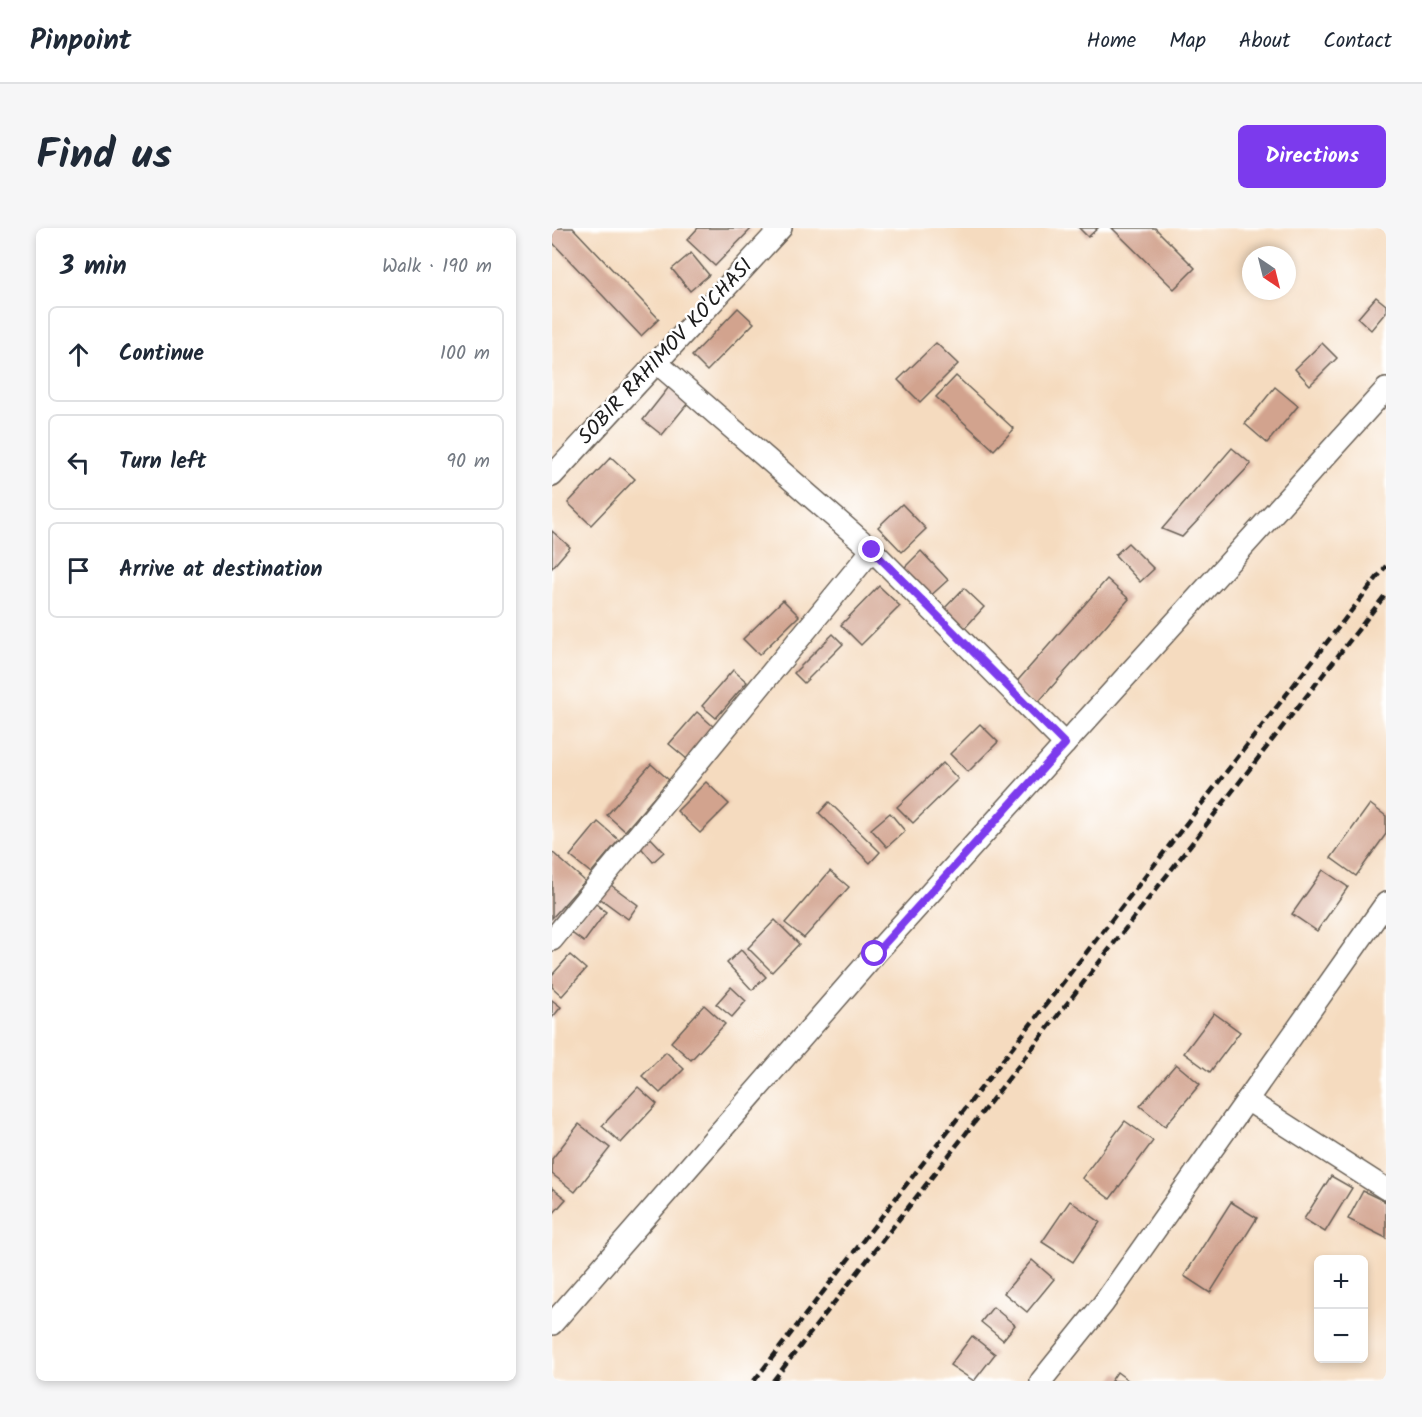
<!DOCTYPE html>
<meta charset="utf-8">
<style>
:root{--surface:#fff;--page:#f6f6f7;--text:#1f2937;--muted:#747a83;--line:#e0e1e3;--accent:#7c3aed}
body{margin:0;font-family:Kalam,sans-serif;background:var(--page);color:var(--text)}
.controls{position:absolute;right:18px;bottom:18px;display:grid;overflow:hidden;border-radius:9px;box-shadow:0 3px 9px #0003}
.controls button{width:54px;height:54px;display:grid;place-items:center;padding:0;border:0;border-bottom:2px solid var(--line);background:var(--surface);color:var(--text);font:30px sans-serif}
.compass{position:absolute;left:690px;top:18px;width:54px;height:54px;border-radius:50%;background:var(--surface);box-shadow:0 3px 9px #0003;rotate:145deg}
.stop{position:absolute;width:18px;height:18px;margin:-14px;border:4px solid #7c3aed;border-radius:50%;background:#fff}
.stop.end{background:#7c3aed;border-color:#fff;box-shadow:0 2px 6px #0008}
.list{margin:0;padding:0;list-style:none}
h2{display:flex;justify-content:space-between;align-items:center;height:78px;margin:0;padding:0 24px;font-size:26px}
h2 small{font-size:20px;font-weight:400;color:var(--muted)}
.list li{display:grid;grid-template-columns:39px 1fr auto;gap:18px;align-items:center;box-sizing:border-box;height:96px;margin:0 12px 12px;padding:0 12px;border:2px solid var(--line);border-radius:9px}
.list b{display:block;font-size:22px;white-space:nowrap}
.list em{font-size:20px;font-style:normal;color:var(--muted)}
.icon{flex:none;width:33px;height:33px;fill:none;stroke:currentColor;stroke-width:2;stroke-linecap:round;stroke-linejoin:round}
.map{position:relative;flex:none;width:834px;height:1153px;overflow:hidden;border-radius:9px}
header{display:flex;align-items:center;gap:36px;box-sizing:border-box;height:84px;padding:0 30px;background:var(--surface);border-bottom:2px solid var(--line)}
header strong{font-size:28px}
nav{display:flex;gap:33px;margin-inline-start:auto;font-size:21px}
.intro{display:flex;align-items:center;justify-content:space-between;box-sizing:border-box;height:144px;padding:0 36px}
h1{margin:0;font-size:42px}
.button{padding:15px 27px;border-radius:9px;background:var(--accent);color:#fff;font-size:21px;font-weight:700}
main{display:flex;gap:36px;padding:0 36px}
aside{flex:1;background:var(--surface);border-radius:9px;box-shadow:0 3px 9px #0003}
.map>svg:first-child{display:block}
.building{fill:#d2a38e}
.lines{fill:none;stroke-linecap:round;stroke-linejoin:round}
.street-casing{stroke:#685f55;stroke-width:24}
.street{stroke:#fff;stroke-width:21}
.rail{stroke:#1c1c1c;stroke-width:4.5;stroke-dasharray:9 4.5;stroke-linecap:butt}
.route{stroke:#7c3aed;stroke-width:8}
.labels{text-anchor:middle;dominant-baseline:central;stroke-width:5;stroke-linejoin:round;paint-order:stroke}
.street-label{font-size:21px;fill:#1c1c1c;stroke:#fff}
</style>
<header>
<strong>Pinpoint</strong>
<nav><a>Home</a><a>Map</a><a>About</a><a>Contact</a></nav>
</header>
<div class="intro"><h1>Find us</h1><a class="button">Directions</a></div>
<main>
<aside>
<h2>3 min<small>Walk · 190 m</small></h2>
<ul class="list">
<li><svg class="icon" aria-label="ahead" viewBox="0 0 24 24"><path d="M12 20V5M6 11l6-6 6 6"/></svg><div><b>Continue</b></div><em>100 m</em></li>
<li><svg class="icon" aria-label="left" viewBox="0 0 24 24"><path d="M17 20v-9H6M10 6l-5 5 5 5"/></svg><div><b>Turn left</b></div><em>90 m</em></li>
<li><svg class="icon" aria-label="arrive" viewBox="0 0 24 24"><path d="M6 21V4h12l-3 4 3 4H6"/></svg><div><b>Arrive at destination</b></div></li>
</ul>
</aside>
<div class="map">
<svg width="834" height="1153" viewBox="0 0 834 1153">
<rect width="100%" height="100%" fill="#fff"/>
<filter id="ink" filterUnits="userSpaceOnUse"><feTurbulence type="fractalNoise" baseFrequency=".0167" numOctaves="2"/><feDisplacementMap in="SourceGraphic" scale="12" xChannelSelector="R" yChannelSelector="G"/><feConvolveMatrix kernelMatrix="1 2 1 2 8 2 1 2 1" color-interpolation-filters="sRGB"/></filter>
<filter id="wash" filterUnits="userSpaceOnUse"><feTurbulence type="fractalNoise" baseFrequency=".008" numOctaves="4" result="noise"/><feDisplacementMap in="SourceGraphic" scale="24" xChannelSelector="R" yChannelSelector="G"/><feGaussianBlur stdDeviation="1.35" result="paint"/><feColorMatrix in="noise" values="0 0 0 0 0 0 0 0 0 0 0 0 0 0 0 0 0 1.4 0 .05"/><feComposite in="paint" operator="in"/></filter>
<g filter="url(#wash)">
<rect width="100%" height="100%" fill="#f5dbbf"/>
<g id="blocks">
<g class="building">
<polygon points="0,0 21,0 107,91 89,108 0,14"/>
<polygon points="146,0 200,0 163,38 135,12"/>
<polygon points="527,0 546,0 536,9"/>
<polygon points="560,0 603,0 643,40 622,61"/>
<polygon points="139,25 157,47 138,63 120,41"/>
<polygon points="824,69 834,77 834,84 819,102 806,90"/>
<polygon points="186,80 202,95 155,143 140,128"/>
<polygon points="384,115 406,136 368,174 346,152"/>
<polygon points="770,115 785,130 758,157 743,141"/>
<polygon points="404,148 462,201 442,222 384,169"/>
<polygon points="117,159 136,175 110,207 91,192"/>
<polygon points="723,159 746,178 715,215 693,196"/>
<polygon points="680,220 699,236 630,309 610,301"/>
<polygon points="59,229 83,251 39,297 16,275"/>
<polygon points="350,276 374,301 350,324 326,299"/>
<polygon points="0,303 18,319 0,340"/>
<polygon points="576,315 602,341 588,354 563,327"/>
<polygon points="369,323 396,352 375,371 349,343"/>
<polygon points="555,351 577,371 483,478 460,459"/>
<polygon points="327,358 348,378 309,417 289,397"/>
<polygon points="412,360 432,379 412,401 391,382"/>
<polygon points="231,372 247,388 207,427 191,411"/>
<polygon points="281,406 291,416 252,455 242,445"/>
<polygon points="181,442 195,454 164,490 150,478"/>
<polygon points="145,484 162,499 135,531 117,516"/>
<polygon points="428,496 446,514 416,544 398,526"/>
<polygon points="391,535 406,551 361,595 345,579"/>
<polygon points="99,536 117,552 73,603 55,587"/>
<polygon points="154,554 177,576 148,605 125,583"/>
<polygon points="277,574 328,624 318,635 267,585"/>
<polygon points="818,576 834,588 834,606 804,648 779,630"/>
<polygon points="338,585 353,603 335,619 319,601"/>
<polygon points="46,594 67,612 39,645 18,628"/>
<polygon points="95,606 112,624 101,634 85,615"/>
<polygon points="0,624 33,653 0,690"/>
<polygon points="771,642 796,659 765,703 740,686"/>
<polygon points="278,643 297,659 252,710 233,695"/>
<polygon points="52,652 86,677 76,691 42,666"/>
<polygon points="40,673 54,684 32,714 17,703"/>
<polygon points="223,692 247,716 220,744 196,720"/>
<polygon points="189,722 214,749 200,762 175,735"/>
<polygon points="18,727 34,741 10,768 0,759 0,747"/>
<polygon points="179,759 194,773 180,789 164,776"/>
<polygon points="0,772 9,779 0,790"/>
<polygon points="152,777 173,796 139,832 119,814"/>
<polygon points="662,785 688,804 658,844 632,825"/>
<polygon points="114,824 132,841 108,865 90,848"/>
<polygon points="624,836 648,856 613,898 588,878"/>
<polygon points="86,859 105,876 69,915 50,898"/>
<polygon points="573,893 601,913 558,971 530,950"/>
<polygon points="27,896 58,920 23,964 0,946 0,931"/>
<polygon points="779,948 800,960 773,1004 752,991"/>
<polygon points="0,960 14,971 0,987"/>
<polygon points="811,963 834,974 834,1010 796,991"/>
<polygon points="518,973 548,994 521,1034 490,1014"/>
<polygon points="679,974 705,990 658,1065 632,1048"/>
<polygon points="480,1032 502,1051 475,1084 452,1065"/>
<polygon points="441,1079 463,1097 451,1112 429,1094"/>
<polygon points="420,1108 443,1126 422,1153 398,1137"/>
<polygon points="565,1144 577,1153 559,1153"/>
</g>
</g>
</g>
<g filter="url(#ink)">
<use href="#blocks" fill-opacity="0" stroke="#685f55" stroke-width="1.5"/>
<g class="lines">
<defs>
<g id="street">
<polyline points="104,134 320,322 513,516"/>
<polyline points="0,248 229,0"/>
<polyline points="0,712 320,322"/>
<polyline points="695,872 834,961"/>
<polyline points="0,1096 323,726 834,161"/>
<polyline points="489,1153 551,1076 834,675"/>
</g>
</defs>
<use href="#street" class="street-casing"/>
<use href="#street" class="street"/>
<g class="rail">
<polyline points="202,1153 834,338"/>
<polyline points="221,1153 834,366"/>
</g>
</g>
</g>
<g class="lines" filter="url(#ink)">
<polyline class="route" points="320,322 513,516 323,726"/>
</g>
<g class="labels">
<g class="street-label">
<text transform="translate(114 124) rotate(-47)">SOBIR RAHIMOV KO'CHASI</text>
</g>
</g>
</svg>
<div class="controls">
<button>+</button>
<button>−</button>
</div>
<svg class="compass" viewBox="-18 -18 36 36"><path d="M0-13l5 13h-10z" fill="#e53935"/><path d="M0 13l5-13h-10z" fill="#747a83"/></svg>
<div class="stop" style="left:323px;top:726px"></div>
<div class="stop end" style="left:320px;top:322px"></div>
</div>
</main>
